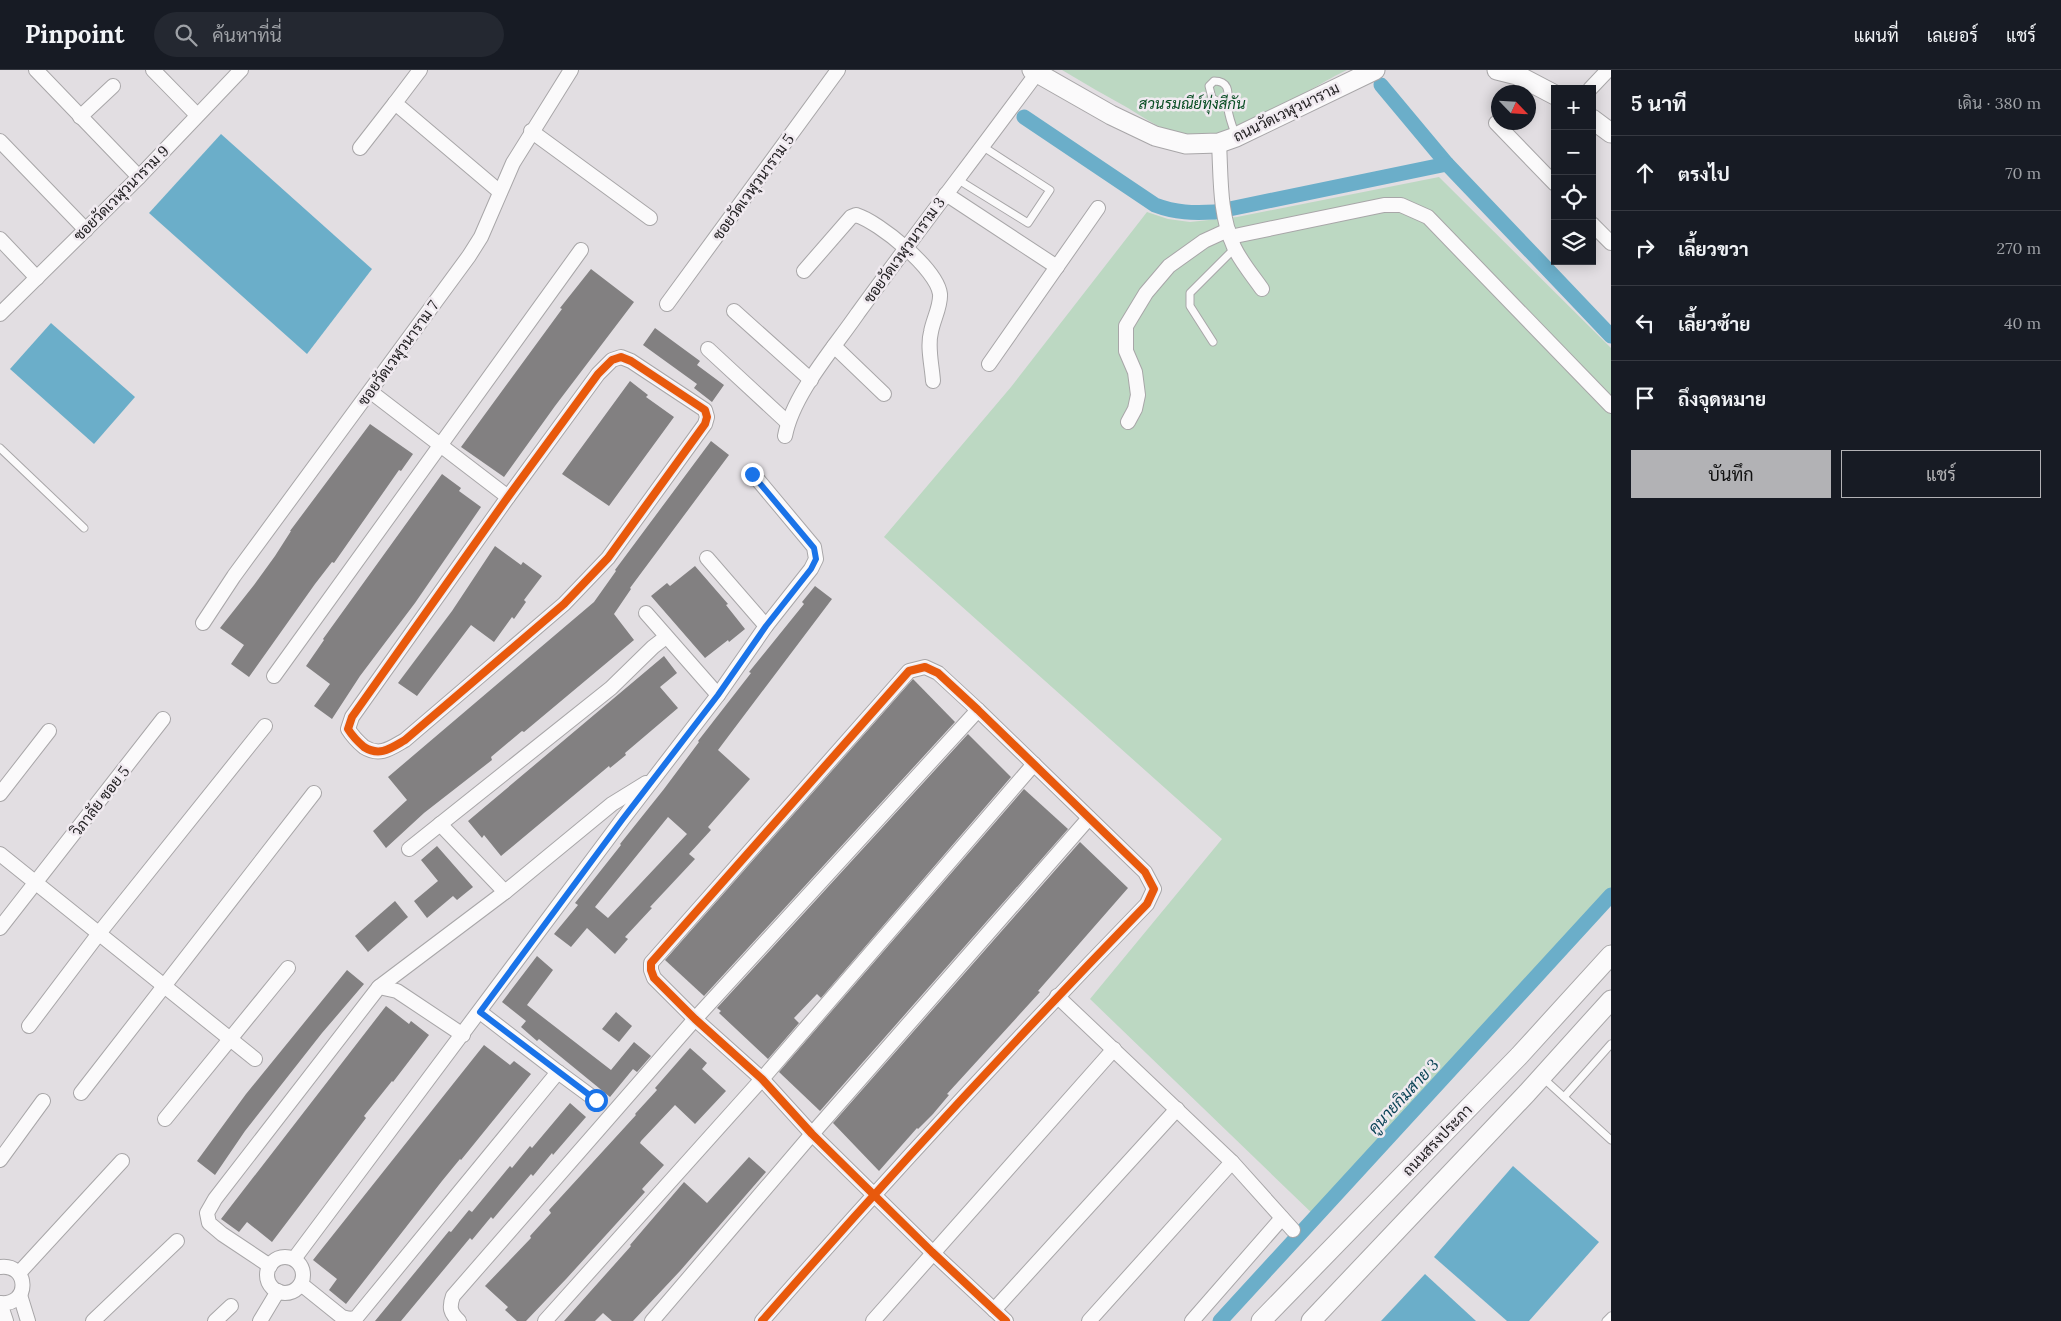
<!DOCTYPE html>
<html lang="th">
<meta charset="utf-8">
<style>
:root{--surface:#171b24;--page:#242831;--text:#f1f3f6;--muted:#9ea1a6;--line:#363941;--accent:#b2b2b5}
body{margin:0;font-family:Lora,Sarabun,serif;background:var(--page);color:var(--text)}
.controls{position:absolute;right:15px;top:15px;display:grid;overflow:hidden;border-radius:0px;box-shadow:0 2px 12px #0003}
.controls button{width:45px;height:45px;display:grid;place-items:center;padding:0;border:0;border-bottom:1px solid var(--line);background:var(--surface);color:var(--text);font:25px sans-serif}
.compass{position:absolute;left:1491px;top:15px;width:45px;height:45px;border-radius:50%;background:var(--surface);box-shadow:0 2px 12px #0003;rotate:115deg}
.stop{position:absolute;width:15px;height:15px;margin:-11px;border:4px solid #1a73e8;border-radius:50%;background:#fff}
.stop.end{background:#1a73e8;border-color:#fff;box-shadow:0 1px 5px #0008}
.list{margin:0;padding:0;list-style:none}
h2{display:flex;justify-content:space-between;align-items:center;height:65px;margin:0;padding:0 20px;font-size:21px}
h2 small{font-size:16px;font-weight:400;color:var(--muted)}
.list li{display:grid;grid-template-columns:32px 1fr auto;gap:15px;align-items:center;box-sizing:border-box;height:75px;padding:0 20px;border-top:1px solid var(--line)}
.list b{display:block;font-size:19px;white-space:nowrap}
.list em{font-size:16px;font-style:normal;color:var(--muted)}
.actions{display:flex;gap:10px;padding:15px 20px}
.actions a{flex:1;padding:11px 0;border:1px solid var(--accent);border-radius:0px;text-align:center;font-size:18px;color:var(--accent)}
.actions .main{background:var(--accent);color:#111}
.icon{flex:none;width:28px;height:28px;fill:none;stroke:currentColor;stroke-width:2;stroke-linecap:round;stroke-linejoin:round}
.map{position:relative;flex:none;width:1611px;height:1251px;overflow:hidden}
header{display:flex;align-items:center;gap:30px;box-sizing:border-box;height:70px;padding:0 25px;background:var(--surface);border-bottom:1px solid var(--line)}
header strong{font-size:24px}
nav{display:flex;gap:28px;margin-inline-start:auto;font-size:18px}
.search{width:350px;height:45px;background:var(--page);display:flex;align-items:center;gap:12px;box-sizing:border-box;padding:0 18px;border-radius:28px;color:var(--muted);font-size:19px}
main{display:flex}
aside{flex:1;background:var(--surface)}
.map>svg:first-child{display:block}
.green{fill:#bcd8c2}
.water{fill:#6baec9}
.lines{fill:none;stroke-linecap:round;stroke-linejoin:round}
.canal{stroke:#6baec9;stroke-width:15}
.building{fill:#828081;fill-rule:evenodd}
.lane-casing{stroke:#a8a6a8;stroke-width:9}
.street-casing{stroke:#a8a6a8;stroke-width:16}
.secondary-casing{stroke:#a8a6a8;stroke-width:21}
.lane{stroke:#fbfafb;stroke-width:7}
.street{stroke:#fbfafb;stroke-width:14}
.secondary{stroke:#fbfafb;stroke-width:19}
.cycleway-casing{stroke:#f0eaf0;stroke-width:11}
.cycleway{stroke:#e8590c;stroke-width:8}
.route{stroke:#1a73e8;stroke-width:6}
.labels{text-anchor:middle;dominant-baseline:central;stroke-width:5;stroke-linejoin:round;paint-order:stroke}
.park-label{font-size:15px;font-style:italic;fill:#084d23;stroke:#f0eaf0}
.street-label{font-size:15px;fill:#222022;stroke:#f0eaf0}
.water-label{font-size:16px;font-style:italic;fill:#094255;stroke:#f0eaf0}
</style>
<header>
<strong>Pinpoint</strong>
<div class="search"><svg class="icon" aria-label="search" viewBox="0 0 24 24"><circle cx="10" cy="10" r="6"/><path d="M15 15l6 6"/></svg>ค้นหาที่นี่</div>
<nav><a>แผนที่</a><a>เลเยอร์</a><a>แชร์</a></nav>
</header>
<main>
<div class="map">
<svg width="1611" height="1251" viewBox="0 0 1611 1251">
<rect width="100%" height="100%" fill="#e2dee2"/>
<g class="green">
<path d="M1062 0H1347C1308 18 1228 76 1186 67 1165 62 1146 49 1128 38 1106 26 1084 13 1062 0Z"/>
<polygon points="1439,107 1611,278 1611,825 1316,1147 1090,929 1222,769 884,467 1011,317 1147,142 1168,149 1190,152 1237,147"/>
</g>
<g class="water">
<polygon points="221,64 372,199 307,284 149,143"/>
<polygon points="51,253 135,327 94,374 10,299"/>
<polygon points="1513,1096 1599,1172 1529,1251 1507,1251 1434,1187"/>
<polygon points="1425,1204 1476,1251 1381,1251"/>
</g>
<g class="lines">
<g class="canal">
<polyline points="1381,15 1447,94"/>
<path d="M1024 47 1155 135C1176 143 1193 143 1215 142L1447 94 1611 266"/>
<polyline points="1220,1251 1611,825"/>
</g>
</g>
<g class="building">
<polygon points="591,199 634,232 555,336 504,407 461,377 562,239 560,238"/>
<polygon points="655,258 700,291 697,295 724,315 712,332 694,318 697,314 643,275"/>
<polygon points="630,311 648,325 646,327 674,347 609,436 562,404"/>
<polygon points="370,354 413,384 401,401 399,400 334,493 332,492 315,514 249,607 231,594 244,575 220,558 254,515 275,486 291,461 290,461"/>
<polygon points="711,371 729,385 630,518 631,519 614,544 634,570 524,662 522,661 491,687 492,690 424,743 386,778 373,761 407,730 388,707 594,532 616,501 615,500"/>
<polygon points="442,404 461,418 459,421 481,437 415,533 360,606 332,649 314,636 330,614 306,596 324,570 323,569"/>
<polygon points="495,476 521,495 523,492 542,506 524,530 526,532 514,549 512,547 494,572 471,555 417,626 398,613 452,541"/>
<polygon points="695,496 728,534 726,535 745,559 729,572 728,570 705,588 651,526 667,513 670,516"/>
<path d="M815 516 832 529 718 680 750 709 708 757 711 760 689 784 695 789 650 837 652 838 625 867 628 869 615 884 587 858 571 877 554 864 578 835 575 833 621 775 620 774 664 719 699 672 698 671 751 603 749 602 804 534 802 532ZM668 747 687 764 608 848 595 837Z"/>
<polygon points="664,586 677,603 660,617 678,638 625,683 626,685 610,698 609,696 501,786 484,765 482,768 468,751"/>
<polygon points="913,609 955,652 704,926 665,890"/>
<polygon points="968,664 1011,707 821,928 817,924 794,948 799,953 768,989 719,943 721,941 717,938"/>
<polygon points="1024,719 1068,759 820,1041 779,1002"/>
<polygon points="1080,772 1128,818 1038,921 1040,922 947,1024 949,1025 933,1044 918,1059 917,1058 879,1101 833,1053"/>
<polygon points="437,776 473,817 457,830 453,826 427,848 414,831 438,811 421,790"/>
<polygon points="395,831 408,847 368,882 355,866"/>
<polygon points="537,886 553,900 527,935 611,1000 634,972 651,986 637,1002 633,999 610,1027 539,969 537,971 521,957 526,951 502,932"/>
<polygon points="347,900 364,914 322,963 245,1061 215,1105 197,1091 246,1024"/>
<polygon points="386,936 409,954 411,951 429,965 393,1012 392,1011 364,1046 366,1048 272,1172 247,1152 239,1162 221,1149"/>
<polygon points="616,942 632,956 619,972 602,959"/>
<polygon points="484,975 510,995 514,991 531,1004 461,1090 460,1089 442,1111 346,1234 329,1220 337,1209 313,1190"/>
<polygon points="690,978 707,993 702,999 726,1021 695,1054 675,1035 641,1071 640,1073 664,1095 642,1119 645,1122 567,1208 526,1251 517,1251 505,1240 508,1237 485,1216 531,1168 530,1166 551,1143 549,1140 636,1045 635,1044 657,1020 655,1018"/>
<polygon points="570,1033 586,1047 572,1063 553,1085 552,1083 533,1106 531,1104 493,1149 491,1147 472,1170 470,1168 401,1251 375,1251 449,1161 451,1162 469,1140 472,1142 510,1096 512,1098 530,1076 532,1078"/>
<polygon points="749,1087 766,1102 680,1201 633,1251 612,1251 603,1243 595,1251 564,1251 631,1176 630,1175 684,1112 707,1133"/>
</g>
<g class="lines">
<defs>
<g id="lane">
<path d="M1228 38 1212 28 1209 16 1214 11C1233 11 1227 28 1228 39 1229 48 1233 58 1236 66"/>
<polyline points="957,109 1028,153 1050,120 982,76"/>
<polyline points="1213,272 1190,236 1190,223 1235,178"/>
<polyline points="0,378 84,458"/>
<polyline points="1543,1008 1611,1070"/>
<polyline points="1564,1027 1611,974"/>
<polyline points="1606,1251 1611,1246"/>
</g>
<g id="street">
<polyline points="36,0 139,107"/>
<polyline points="153,0 197,45"/>
<polyline points="420,0 395,33 500,122"/>
<polyline points="1590,19 1608,0"/>
<polyline points="80,47 113,16"/>
<polyline points="1496,53 1555,114"/>
<polyline points="531,61 650,148"/>
<polyline points="0,71 86,160"/>
<path d="M1219 73C1221 108 1219 143 1234 177 1241 192 1253 206 1262 219"/>
<polyline points="360,78 395,33"/>
<polyline points="946,124 1057,197"/>
<polyline points="1592,154 1611,173"/>
<polyline points="1230,167 1384,135 1401,135 1428,147 1611,336"/>
<polyline points="0,169 37,208"/>
<path d="M804 201 851 147 856 145C879 152 937 199 940 224 941 236 933 250 931 262 927 277 932 295 933 311"/>
<polyline points="667,234 838,0"/>
<polyline points="734,241 811,310"/>
<polyline points="0,244 139,107 241,0"/>
<polyline points="834,276 884,324"/>
<polyline points="708,279 788,353"/>
<path d="M621 287 631 291 705 340 707 347 705 354 608 488 564 534 405 670C391 678 380 687 364 677 357 671 353 667 348 659L352 647 508 427 598 304 612 290Z"/>
<polyline points="989,294 1098,138"/>
<polyline points="371,322 508,427"/>
<polyline points="1128,352 1135,339 1138,325 1135,302 1126,281 1126,256 1146,223 1169,196 1204,171 1228,160"/>
<path d="M785 366C793 324 834 278 858 243 917 162 978 83 1037 3"/>
<polyline points="707,488 766,556"/>
<polyline points="646,543 718,625"/>
<polyline points="203,553 234,506 469,186 481,167 513,93 571,0"/>
<polyline points="274,606 581,180"/>
<polyline points="0,724 49,661"/>
<polyline points="440,754 505,822"/>
<polyline points="409,779 611,618 653,577 666,567"/>
<polyline points="0,784 255,989"/>
<polyline points="0,858 163,649"/>
<polyline points="379,917 505,822 612,734 646,713"/>
<polyline points="1057,926 1232,1092 1293,1160"/>
<polyline points="29,956 100,862 265,656"/>
<polyline points="558,1002 596,1030"/>
<polyline points="81,1023 314,723"/>
<polyline points="165,1049 288,898"/>
<polyline points="0,1090 43,1031"/>
<circle cx="285" cy="1205" r="18"/>
<polyline points="294,1189 622,750 718,625 766,556 811,499 816,489 814,477 753,404"/>
<polyline points="270,1196 222,1164 209,1153 207,1143 215,1129 379,917 397,921 463,965"/>
<path d="M0 1197C29 1193 31 1236 0 1233"/>
<polyline points="19,1203 122,1091"/>
<polyline points="301,1214 342,1247 350,1249 356,1248 558,1002 480,942"/>
<polyline points="20,1225 28,1251"/>
<polyline points="0,1233 6,1251"/>
<polyline points="994,1240 1177,1039"/>
<polyline points="93,1251 177,1171"/>
<polyline points="215,1251 231,1236"/>
<polyline points="260,1251 278,1221"/>
<path d="M459 1251C450 1243 449 1237 453 1226L695 949 978 640"/>
<polyline points="545,1251 762,1009 1034,694"/>
<polyline points="652,1251 812,1064 1089,748"/>
<path d="M762 1251C887 1108 1015 970 1147 834L1154 819 1145 802 978 640 938 603 925 597 909 601 651 893V900L654 908 695 949 762 1009 812 1064 932 1182 1006 1251"/>
<polyline points="873,1251 1114,979"/>
<polyline points="1089,1251 1232,1092"/>
<polyline points="1192,1251 1282,1148"/>
</g>
<g id="secondary">
<polyline points="1032,0 1111,45 1155,66 1186,74 1219,73 1236,67 1375,0"/>
<polyline points="1497,0 1517,5 1555,25"/>
<polyline points="1592,49 1611,63"/>
<polyline points="1261,1251 1519,986 1611,885"/>
<polyline points="1311,1251 1527,1023 1611,930"/>
</g>
</defs>
<use href="#lane" class="lane-casing"/>
<use href="#street" class="street-casing"/>
<use href="#secondary" class="secondary-casing"/>
<use href="#lane" class="lane"/>
<use href="#street" class="street"/>
<use href="#secondary" class="secondary"/>
<defs>
<g id="cycleway">
<path d="M621 287 631 291 705 340 707 347 705 354 608 488 564 534 405 670C391 678 380 687 364 677 357 671 353 667 348 659L352 647 508 427 598 304 612 290Z"/>
<path d="M762 1251C887 1108 1015 970 1147 834L1154 819 1145 802 978 640 938 603 925 597 909 601 651 893V900L654 908 695 949 762 1009 812 1064 932 1182 1006 1251"/>
</g>
</defs>
<use href="#cycleway" class="cycleway-casing"/>
<use href="#cycleway" class="cycleway"/>
</g>
<g class="lines">
<polyline class="route" points="596,1030 480,942 622,750 718,625 766,556 811,499 816,489 814,478 752,404"/>
</g>
<g class="labels">
<g class="park-label">
<text x="1192" y="33">สวนรมณีย์ทุ่งสีกัน</text>
</g>
<g class="street-label">
<text transform="translate(1286 42) rotate(-26)">ถนนวัดเวฬุวนาราม</text>
<text transform="translate(753 117) rotate(-54)">ซอยวัดเวฬุวนาราม 5</text>
<text transform="translate(121 123) rotate(-45)">ซอยวัดเวฬุวนาราม 9</text>
<text transform="translate(904 180) rotate(-54)">ซอยวัดเวฬุวนาราม 3</text>
<text transform="translate(398 283) rotate(-54)">ซอยวัดเวฬุวนาราม 7</text>
<text transform="translate(100 731) rotate(-52)">วิภาลัย ซอย 5</text>
<text transform="translate(1437 1070) rotate(-46)">ถนนสรงประภา</text>
</g>
<g class="water-label">
<text transform="translate(1403 1026) rotate(-47)">คูนายกิมสาย 3</text>
</g>
</g>
</svg>
<div class="controls">
<button>+</button>
<button>−</button>
<button><svg class="icon" aria-label="locate" viewBox="0 0 24 24"><circle cx="12" cy="12" r="6"/><path d="M12 2v4M12 18v4M2 12h4M18 12h4"/></svg></button>
<button><svg class="icon" aria-label="layers" viewBox="0 0 24 24"><path d="M12 4l9 5-9 5-9-5zM3 14l9 5 9-5"/></svg></button>
</div>
<svg class="compass" viewBox="-18 -18 36 36"><path d="M0-13l5 13h-10z" fill="#e53935"/><path d="M0 13l5-13h-10z" fill="#9ea1a6"/></svg>
<div class="stop" style="left:596px;top:1030px"></div>
<div class="stop end" style="left:752px;top:404px"></div>
</div>
<aside>
<h2>5 นาที<small>เดิน · 380 m</small></h2>
<ul class="list">
<li><svg class="icon" aria-label="ahead" viewBox="0 0 24 24"><path d="M12 20V5M6 11l6-6 6 6"/></svg><div><b>ตรงไป</b></div><em>70 m</em></li>
<li><svg class="icon" aria-label="right" viewBox="0 0 24 24"><path d="M7 20v-9h11M14 6l5 5-5 5"/></svg><div><b>เลี้ยวขวา</b></div><em>270 m</em></li>
<li><svg class="icon" aria-label="left" viewBox="0 0 24 24"><path d="M17 20v-9H6M10 6l-5 5 5 5"/></svg><div><b>เลี้ยวซ้าย</b></div><em>40 m</em></li>
<li><svg class="icon" aria-label="arrive" viewBox="0 0 24 24"><path d="M6 21V4h12l-3 4 3 4H6"/></svg><div><b>ถึงจุดหมาย</b></div></li>
</ul>
<div class="actions"><a class="main">บันทึก</a><a>แชร์</a></div>
</aside>
</main>
